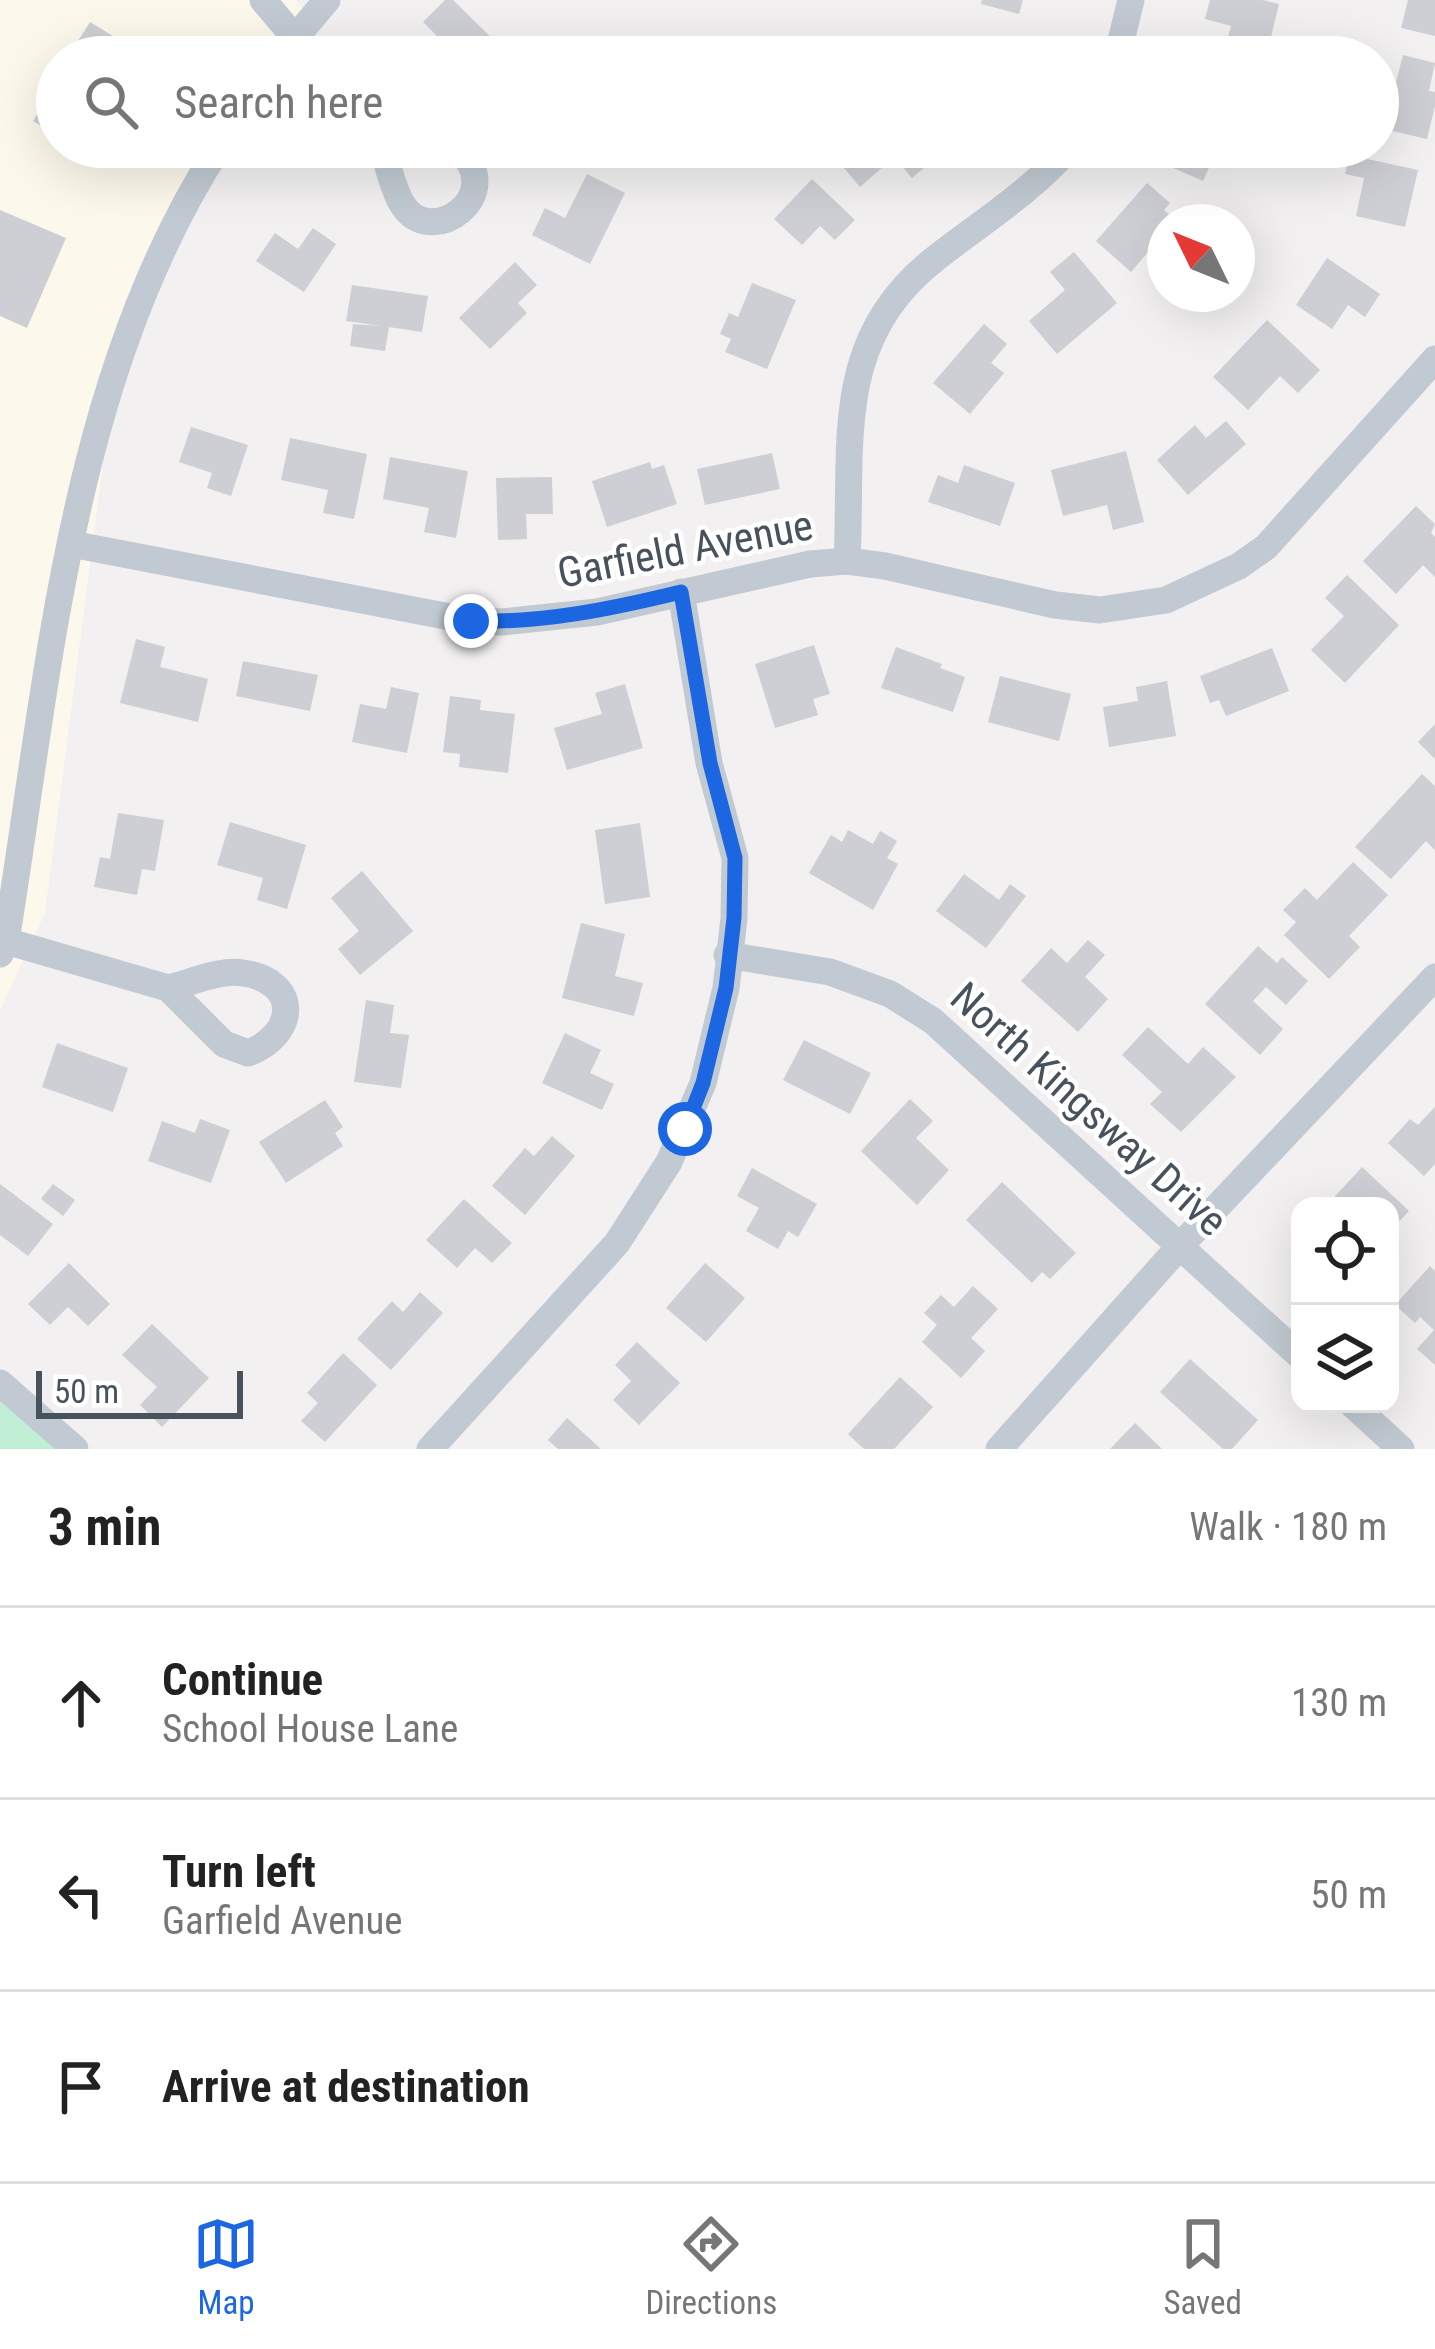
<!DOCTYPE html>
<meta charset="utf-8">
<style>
:root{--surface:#fff;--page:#f2f2f2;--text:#222;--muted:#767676;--line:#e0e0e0;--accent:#1c67e1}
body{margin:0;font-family:"Roboto Condensed",sans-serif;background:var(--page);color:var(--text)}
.controls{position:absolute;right:36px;bottom:36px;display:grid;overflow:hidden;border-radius:24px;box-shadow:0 12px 48px #0002}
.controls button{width:108px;height:108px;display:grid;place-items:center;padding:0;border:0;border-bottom:3px solid var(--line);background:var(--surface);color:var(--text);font:60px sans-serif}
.compass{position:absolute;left:1147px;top:204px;width:108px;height:108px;border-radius:50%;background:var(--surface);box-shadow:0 12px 48px #0002;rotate:313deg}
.scale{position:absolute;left:36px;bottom:30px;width:207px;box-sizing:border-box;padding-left:12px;border:6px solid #48525d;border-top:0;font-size:33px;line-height:42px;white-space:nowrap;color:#48525d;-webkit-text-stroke:9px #fff;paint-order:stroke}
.stop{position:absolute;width:36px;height:36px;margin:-27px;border:9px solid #1c67e1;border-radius:50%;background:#fff}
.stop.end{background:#1c67e1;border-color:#fff;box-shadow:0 3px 12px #0008}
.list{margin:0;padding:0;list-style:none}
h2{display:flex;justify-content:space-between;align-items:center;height:156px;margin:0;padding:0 48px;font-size:51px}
h2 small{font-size:39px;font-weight:400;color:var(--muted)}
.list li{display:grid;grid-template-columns:78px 1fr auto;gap:36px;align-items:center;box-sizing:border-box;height:192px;padding:0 48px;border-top:3px solid var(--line)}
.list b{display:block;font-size:45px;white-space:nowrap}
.list p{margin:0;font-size:39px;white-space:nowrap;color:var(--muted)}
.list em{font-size:39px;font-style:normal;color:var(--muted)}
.icon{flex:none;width:66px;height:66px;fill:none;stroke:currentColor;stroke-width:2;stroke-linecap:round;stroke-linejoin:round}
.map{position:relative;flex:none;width:1435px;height:1449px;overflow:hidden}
.search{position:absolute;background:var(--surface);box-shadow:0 12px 48px #0002;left:36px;right:36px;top:36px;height:132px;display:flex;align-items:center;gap:30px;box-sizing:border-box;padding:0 42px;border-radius:66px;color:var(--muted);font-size:45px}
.sheet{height:732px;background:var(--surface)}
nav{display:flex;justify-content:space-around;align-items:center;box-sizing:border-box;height:168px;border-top:3px solid var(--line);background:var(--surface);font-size:33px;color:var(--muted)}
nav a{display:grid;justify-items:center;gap:6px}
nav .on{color:var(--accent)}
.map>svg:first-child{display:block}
.commercial{fill:#fcf8eb}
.green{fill:#c0efd5}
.building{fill:#cdcfd5}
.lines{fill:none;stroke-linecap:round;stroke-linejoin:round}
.street{stroke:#c1cad2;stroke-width:27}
.route{stroke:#1c67e1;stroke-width:15}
.labels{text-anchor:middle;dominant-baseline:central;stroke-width:9;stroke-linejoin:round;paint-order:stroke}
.street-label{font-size:42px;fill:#48525d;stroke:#fff}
</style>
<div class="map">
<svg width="1435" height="1449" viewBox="0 0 1435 1449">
<rect width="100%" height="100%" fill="#f2f0f0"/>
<polygon class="commercial" points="0,0 295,0 314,21 284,57 57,57 57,147 210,147 201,158 107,432 45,913 0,1011"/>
<polygon class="green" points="0,1395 61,1449 0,1449"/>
<g class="building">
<polygon points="445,0 453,0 504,50 497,57 458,57 423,22"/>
<polygon points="982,0 1023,0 1019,14 981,4"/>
<polygon points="1210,0 1263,0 1279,4 1266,57 1223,57 1231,26 1205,19"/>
<polygon points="1408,0 1435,0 1435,36 1401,28"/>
<polygon points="90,22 147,57 68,57"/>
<polygon points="1403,55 1435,63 1429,91 1435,92 1435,106 1427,139 1384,129"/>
<polygon points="57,67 57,135 33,121 54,88 47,83"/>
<polygon points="76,147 112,147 102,163"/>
<polygon points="844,147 928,147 937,157 912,178 894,157 860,187 834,156"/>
<polygon points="1167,147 1218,147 1203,181 1160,162"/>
<polygon points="1349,155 1418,170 1405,227 1356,216 1364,178 1345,174"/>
<polygon points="587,174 625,193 590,264 532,235 545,208 565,218"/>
<polygon points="812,179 855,220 835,240 820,226 802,245 774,219"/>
<polygon points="1147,183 1170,203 1164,210 1177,222 1165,222 1165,232 1131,272 1096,241"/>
<polygon points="0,210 66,238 27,328 0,316"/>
<polygon points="313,228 336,244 304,292 256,261 275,233 298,249"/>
<polygon points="1074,252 1117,303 1057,354 1029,321 1065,290 1050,272"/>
<polygon points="1327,258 1380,294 1365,317 1348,305 1332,329 1296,305"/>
<polygon points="515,262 537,285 518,303 527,313 490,349 459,318"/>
<polygon points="752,283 796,300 767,369 725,352 731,339 720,334 729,313 738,317"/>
<polygon points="352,285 428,296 422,332 389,327 385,351 350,346 353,324 382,326 346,321"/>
<polygon points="1267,320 1320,370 1298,393 1280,376 1248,410 1213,377"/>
<polygon points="984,324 1007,344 991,363 1004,373 970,414 933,383"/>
<polygon points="1226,421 1246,444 1188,495 1157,460 1195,425 1206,438"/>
<polygon points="191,427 248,445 231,496 207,488 212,473 179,462"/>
<polygon points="290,438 367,454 354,519 323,513 328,490 281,480"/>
<polygon points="1126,451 1144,522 1113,530 1107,505 1063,516 1051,470"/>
<polygon points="772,453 780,489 705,505 697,469"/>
<polygon points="390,457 468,471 456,538 424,532 429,508 383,499"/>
<polygon points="650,462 652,469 664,465 677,504 607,527 592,481"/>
<polygon points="964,465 1015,483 1000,526 928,502 938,475 958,483"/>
<polygon points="552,477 553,514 526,514 527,539 498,540 496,478"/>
<polygon points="1416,506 1435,524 1431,533 1435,537 1435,577 1423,565 1396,594 1363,561"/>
<polygon points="1347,575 1399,625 1345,683 1311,650 1344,616 1325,598"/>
<polygon points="136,639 165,647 160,667 208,679 198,722 120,703"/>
<polygon points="814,645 830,694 813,699 818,715 775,728 755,664"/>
<polygon points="896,647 942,664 940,668 965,677 953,712 881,688"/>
<polygon points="1272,648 1289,691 1226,716 1219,700 1210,703 1200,676"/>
<polygon points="243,661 318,675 310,711 236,696"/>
<polygon points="1000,676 1071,694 1059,741 988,722"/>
<polygon points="1167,681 1176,736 1109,747 1103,707 1138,701 1136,687"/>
<polygon points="625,684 643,748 567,770 554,728 602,714 595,693"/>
<polygon points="391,687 419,693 407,753 352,742 360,704 386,709"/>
<polygon points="450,696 481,700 480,710 515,714 508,773 459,767 460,754 443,752"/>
<polygon points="1435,724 1435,759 1418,742"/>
<polygon points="1422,774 1435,786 1435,850 1426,841 1391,879 1355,847"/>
<polygon points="118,813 164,820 155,871 142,869 137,895 94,887 100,857 110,859"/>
<polygon points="230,822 306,845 287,909 257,900 263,878 217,865"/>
<polygon points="640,823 650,897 605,904 595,830"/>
<polygon points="848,830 873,844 880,831 897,841 887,858 898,864 873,910 809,873 831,835 842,842"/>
<polygon points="1353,862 1388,895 1349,936 1360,947 1329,979 1284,935 1296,922 1283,910 1305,888 1317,900"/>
<polygon points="362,871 413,931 360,975 338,949 359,931 331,898"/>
<polygon points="964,874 999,900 1010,884 1026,896 986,948 936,911"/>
<polygon points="581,923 625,934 615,976 643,983 634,1016 562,998"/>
<polygon points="1088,940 1105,955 1085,977 1108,999 1078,1032 1021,981 1051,948 1067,963"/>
<polygon points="1258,946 1277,963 1282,957 1308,981 1286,1005 1266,987 1253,1001 1283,1029 1260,1055 1205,1004"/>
<polygon points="366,1000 394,1005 390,1033 409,1035 401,1088 354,1082"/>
<polygon points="1148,1027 1188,1064 1203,1047 1236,1077 1181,1132 1150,1104 1162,1092 1122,1055"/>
<polygon points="565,1033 601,1050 590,1073 614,1084 602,1110 542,1083"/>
<polygon points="804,1040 871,1073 850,1114 783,1080"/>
<polygon points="57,1043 128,1068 113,1112 42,1087"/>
<polygon points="910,1099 933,1121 916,1138 949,1170 917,1205 861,1151"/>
<polygon points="325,1100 343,1127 335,1133 343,1146 286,1183 259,1142"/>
<polygon points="1435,1107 1435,1164 1424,1176 1388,1143 1410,1119 1418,1125"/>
<polygon points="200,1119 230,1130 211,1183 148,1161 162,1121 195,1133"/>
<polygon points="552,1136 575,1156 525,1215 492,1186 525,1148 534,1156"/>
<polygon points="1362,1167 1409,1211 1390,1231 1390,1206 1326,1206"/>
<polygon points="752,1168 817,1204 798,1237 788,1231 778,1249 746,1231 759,1208 737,1196"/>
<polygon points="1002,1182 1076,1253 1050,1279 1042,1272 1032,1283 966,1220"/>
<polygon points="0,1184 53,1224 28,1256 0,1235"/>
<polygon points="53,1184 75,1200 63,1216 41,1199"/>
<polygon points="464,1199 512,1243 492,1263 475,1248 457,1268 426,1240"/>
<polygon points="69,1263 110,1304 88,1326 68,1307 50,1325 28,1304"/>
<polygon points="705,1263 745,1298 706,1342 666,1308"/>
<polygon points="1430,1266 1435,1271 1435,1365 1417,1349 1434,1330 1420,1317 1415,1323 1395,1305"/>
<polygon points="973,1286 998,1309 971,1338 985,1351 961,1378 922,1342 937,1325 924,1313 941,1295 954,1307"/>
<polygon points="420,1292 443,1313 391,1370 357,1339 392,1301 403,1312"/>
<polygon points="152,1324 209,1378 162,1427 140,1405 157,1387 122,1355"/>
<polygon points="637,1342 680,1383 639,1425 613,1400 631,1381 615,1365"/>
<polygon points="343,1353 377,1385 325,1442 301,1421 318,1403 307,1393"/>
<polygon points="1190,1359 1258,1420 1232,1449 1223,1449 1160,1392"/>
<polygon points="900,1377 933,1407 894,1449 864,1449 848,1434"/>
<polygon points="567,1418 601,1449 558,1449 548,1440"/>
<polygon points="1135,1423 1162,1449 1110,1449"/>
</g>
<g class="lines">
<g class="street">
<polyline points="263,0 311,57"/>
<polyline points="279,57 327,0"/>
<polyline points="1117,57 1131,0"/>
<path d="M382 147C388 164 392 186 401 202 429 254 513 192 455 147"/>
<polyline points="71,544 471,621 502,622 597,612 810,564 847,561 885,566 1055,605 1100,610 1166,600 1239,566 1266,547 1435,359"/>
<path d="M847 561C853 444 831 339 936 258 981 223 1032 191 1070 147"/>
<path d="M6 941 168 988 224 1044 248 1053C298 1034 300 981 243 973 221 969 190 983 168 988"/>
<path d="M0 954 6 941C49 676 70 377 219 147"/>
<polyline points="727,955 830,972 890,994 933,1021 1300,1356"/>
<polyline points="0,1383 75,1449"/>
<polyline points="1352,1404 1401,1449"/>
<polyline points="430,1449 617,1243 669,1162 703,1083 726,988 734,918 735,858 709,763 681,592"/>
<polyline points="999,1449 1180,1246 1435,977"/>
</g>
</g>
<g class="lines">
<path class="route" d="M471 621C544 623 611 609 681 592L710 763 735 858 734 918 726 988 703 1083 685 1129"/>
</g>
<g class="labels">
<g class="street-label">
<text transform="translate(685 549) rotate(-11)">Garfield Avenue</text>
<text transform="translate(1089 1109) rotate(42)">North Kingsway Drive</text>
</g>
</g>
</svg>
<div class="controls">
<button><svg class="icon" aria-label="locate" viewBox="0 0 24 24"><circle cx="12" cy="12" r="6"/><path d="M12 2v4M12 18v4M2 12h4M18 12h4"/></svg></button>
<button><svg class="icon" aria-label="layers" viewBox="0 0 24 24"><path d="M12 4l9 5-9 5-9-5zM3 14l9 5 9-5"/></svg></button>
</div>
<svg class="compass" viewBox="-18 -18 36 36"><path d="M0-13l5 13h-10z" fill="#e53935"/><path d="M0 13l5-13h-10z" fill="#767676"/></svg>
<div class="scale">50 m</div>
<div class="stop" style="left:685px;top:1129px"></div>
<div class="stop end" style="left:471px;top:621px"></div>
<div class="search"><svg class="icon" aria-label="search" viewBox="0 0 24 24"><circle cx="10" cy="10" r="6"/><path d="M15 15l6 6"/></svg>Search here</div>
</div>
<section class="sheet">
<h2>3 min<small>Walk · 180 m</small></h2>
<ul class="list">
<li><svg class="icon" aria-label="ahead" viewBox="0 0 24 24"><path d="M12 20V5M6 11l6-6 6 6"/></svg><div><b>Continue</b><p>School House Lane</p></div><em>130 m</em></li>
<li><svg class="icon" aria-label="left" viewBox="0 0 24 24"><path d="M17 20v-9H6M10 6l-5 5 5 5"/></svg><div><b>Turn left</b><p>Garfield Avenue</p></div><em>50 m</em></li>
<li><svg class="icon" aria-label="arrive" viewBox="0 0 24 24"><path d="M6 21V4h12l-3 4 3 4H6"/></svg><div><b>Arrive at destination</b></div></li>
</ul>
</section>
<nav>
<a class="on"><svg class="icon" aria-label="map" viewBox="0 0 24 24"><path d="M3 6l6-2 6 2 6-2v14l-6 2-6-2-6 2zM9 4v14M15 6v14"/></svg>Map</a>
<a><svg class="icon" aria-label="directions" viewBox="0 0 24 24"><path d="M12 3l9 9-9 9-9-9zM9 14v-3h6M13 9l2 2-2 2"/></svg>Directions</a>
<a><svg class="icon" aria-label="saved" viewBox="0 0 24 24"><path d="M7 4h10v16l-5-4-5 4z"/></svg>Saved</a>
</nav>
